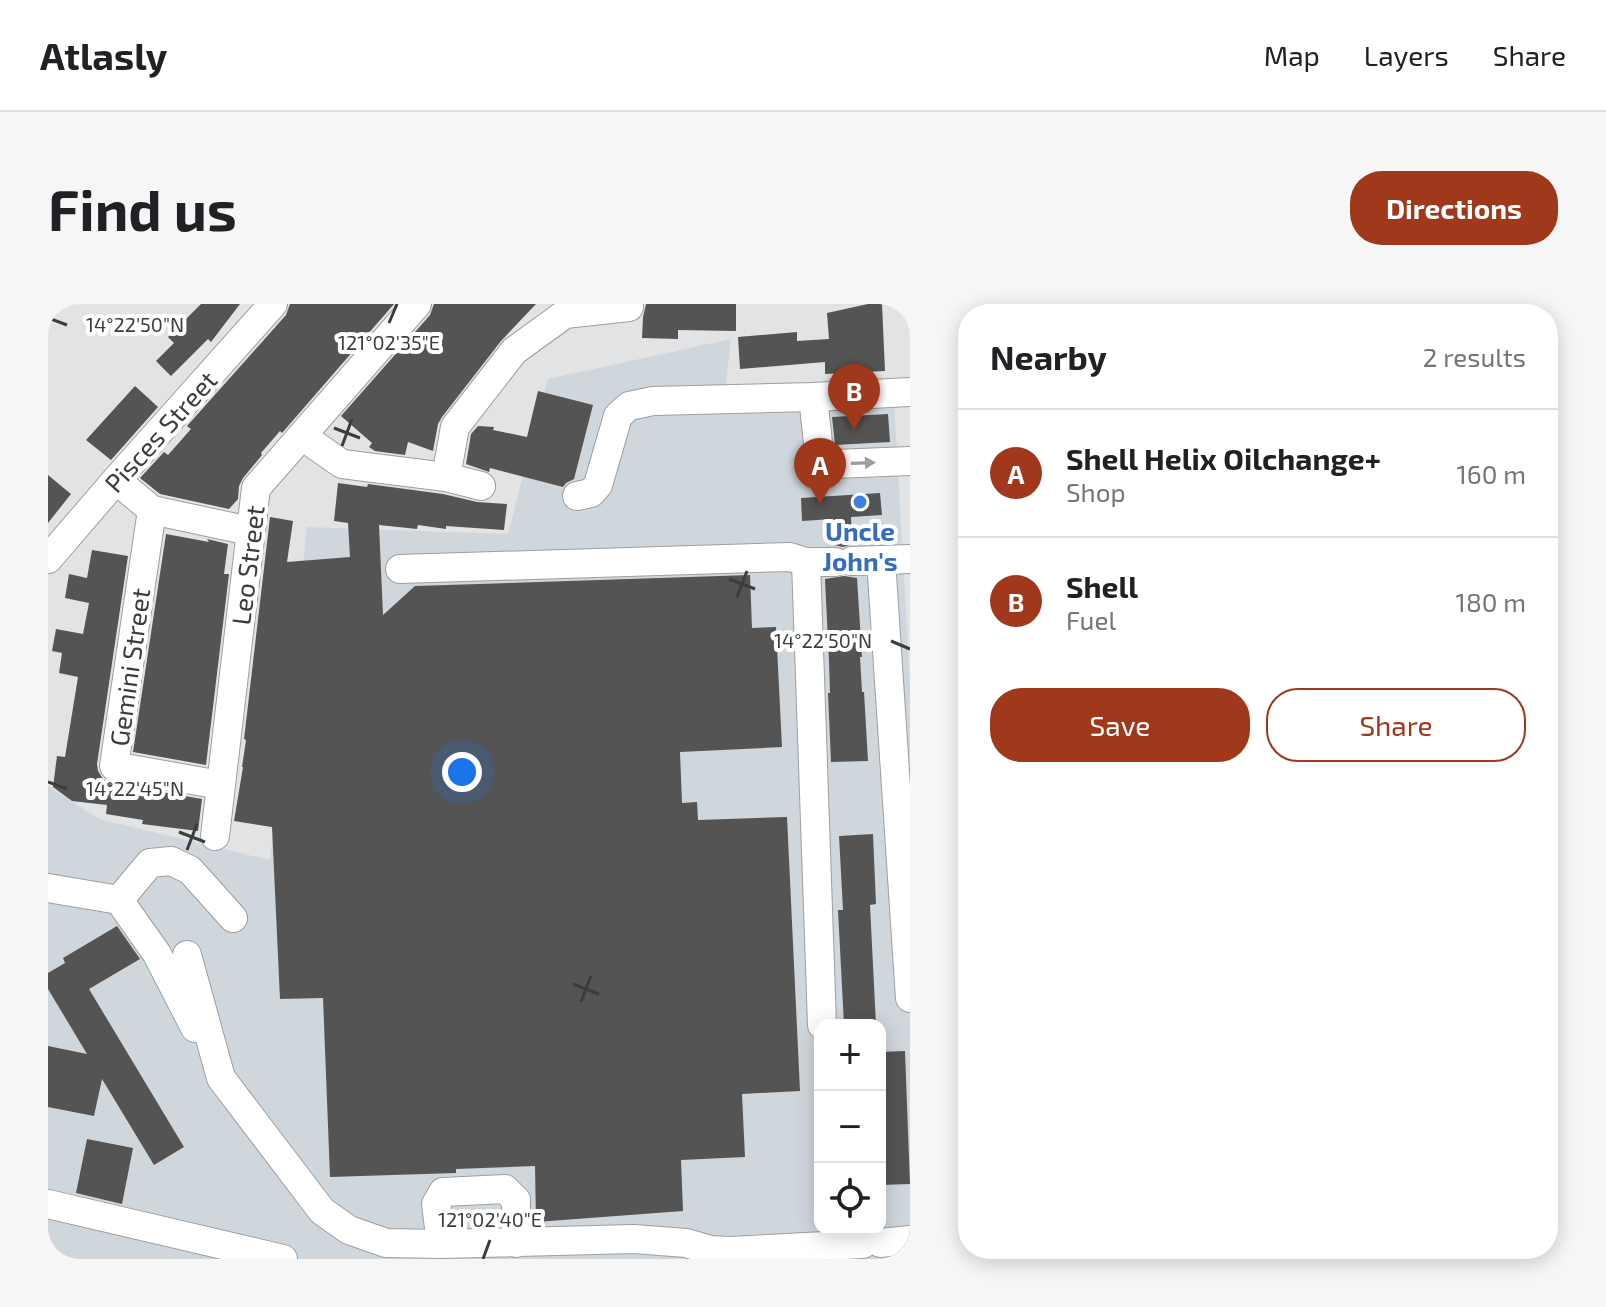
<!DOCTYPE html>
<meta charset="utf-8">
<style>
:root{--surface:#fff;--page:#f6f6f6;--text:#202124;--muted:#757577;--line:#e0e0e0;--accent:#a0381b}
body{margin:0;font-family:"Exo 2",sans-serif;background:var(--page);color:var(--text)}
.controls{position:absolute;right:24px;bottom:24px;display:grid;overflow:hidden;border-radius:16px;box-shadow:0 4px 20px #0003}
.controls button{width:72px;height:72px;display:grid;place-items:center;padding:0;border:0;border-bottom:2px solid var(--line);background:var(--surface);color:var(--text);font:40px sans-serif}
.you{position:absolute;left:414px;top:468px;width:28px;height:28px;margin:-20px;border:6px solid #fff;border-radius:50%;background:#1a73e8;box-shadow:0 0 0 12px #1a73e833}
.badge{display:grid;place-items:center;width:52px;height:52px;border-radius:50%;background:var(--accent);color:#fff;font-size:26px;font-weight:700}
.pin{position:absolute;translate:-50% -66px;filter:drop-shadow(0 2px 4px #0008)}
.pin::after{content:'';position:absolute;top:42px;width:28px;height:24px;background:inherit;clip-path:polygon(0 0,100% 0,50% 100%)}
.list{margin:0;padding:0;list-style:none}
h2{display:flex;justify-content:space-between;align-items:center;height:104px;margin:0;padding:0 32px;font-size:34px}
h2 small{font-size:26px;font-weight:400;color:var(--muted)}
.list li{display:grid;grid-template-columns:52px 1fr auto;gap:24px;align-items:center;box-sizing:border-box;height:128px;padding:0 32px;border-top:2px solid var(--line)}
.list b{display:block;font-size:30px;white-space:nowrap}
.list p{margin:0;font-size:26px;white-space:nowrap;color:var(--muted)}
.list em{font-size:26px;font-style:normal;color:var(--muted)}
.actions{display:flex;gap:16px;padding:24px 32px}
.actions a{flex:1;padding:18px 0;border:2px solid var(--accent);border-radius:32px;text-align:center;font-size:28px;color:var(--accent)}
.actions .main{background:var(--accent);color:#fff}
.icon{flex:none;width:44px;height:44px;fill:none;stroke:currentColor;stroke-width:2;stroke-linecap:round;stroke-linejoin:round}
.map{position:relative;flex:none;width:862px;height:955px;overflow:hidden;border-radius:32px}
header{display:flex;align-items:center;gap:48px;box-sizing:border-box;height:112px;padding:0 40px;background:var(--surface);border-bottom:2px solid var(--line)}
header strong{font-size:38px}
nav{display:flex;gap:44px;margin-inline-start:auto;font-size:28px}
.intro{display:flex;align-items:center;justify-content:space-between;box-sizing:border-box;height:192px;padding:0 48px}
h1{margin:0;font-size:56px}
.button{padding:20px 36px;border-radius:32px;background:var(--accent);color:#fff;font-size:28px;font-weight:700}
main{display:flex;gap:48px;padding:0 48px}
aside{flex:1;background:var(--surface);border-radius:32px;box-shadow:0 4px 20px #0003}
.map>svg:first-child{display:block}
.built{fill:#d0d7dc;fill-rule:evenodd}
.building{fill:#555454}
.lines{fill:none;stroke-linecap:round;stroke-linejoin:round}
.minor-casing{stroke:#9d9e9f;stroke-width:30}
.minor{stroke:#fff;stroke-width:28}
.oneway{fill:#9e9e9e}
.ticks{fill:none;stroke:#3c3c3d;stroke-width:3}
.shop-dot{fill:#3f7fe0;stroke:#fff;stroke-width:3}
.labels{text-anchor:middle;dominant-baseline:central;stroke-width:8;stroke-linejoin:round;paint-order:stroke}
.street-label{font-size:26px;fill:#3c3c3d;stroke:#fff}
.shop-label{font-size:26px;font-weight:bold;fill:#366cbe;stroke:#fff}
.ticks-label{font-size:20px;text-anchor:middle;fill:#3c3c3d;stroke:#fff;stroke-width:8;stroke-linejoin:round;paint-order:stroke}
</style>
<header>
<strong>Atlasly</strong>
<nav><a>Map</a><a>Layers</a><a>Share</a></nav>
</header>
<div class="intro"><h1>Find us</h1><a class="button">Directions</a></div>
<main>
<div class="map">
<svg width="862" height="955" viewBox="0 0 862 955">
<rect width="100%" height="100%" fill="#e2e3e4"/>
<path class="built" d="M683 35 675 103 845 79 862 378V955H0V482L51 515 222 556 259 223 460 230 500 75ZM772 721H832V925H772Z"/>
<g class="building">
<polygon points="153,0 192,0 163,38 160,35 123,72 108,57 126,39 120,33"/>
<polygon points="242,0 346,0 234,129 232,127 213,149 214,151 195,174 191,182 190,195 181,205 112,190 92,174 116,148 120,151 143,125 139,122 238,11"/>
<polygon points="386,0 488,0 453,37 394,113 390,120 385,147 360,138 357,151 327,147 321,143 324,139 293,112 382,11"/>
<polygon points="598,0 688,0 688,27 630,26 630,35 594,34 595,13"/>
<polygon points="820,0 834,0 837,67 777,70 777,58 692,65 690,33 749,28 749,37 781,35 779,9"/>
<polygon points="87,82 110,103 63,156 38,136"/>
<polygon points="490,87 545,101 526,175 518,179 515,183 442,164 441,168 418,160 423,130 430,122 446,123 445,126 479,133"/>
<polygon points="840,110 842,138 787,141 784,113"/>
<polygon points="0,171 23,190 0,219"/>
<polygon points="290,179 319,183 320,180 395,190 429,198 459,200 456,226 398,222 398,225 370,221 369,225 331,221 335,311 367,282 702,271 704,324 728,323 734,443 632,448 634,499 649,498 650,516 739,513 752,787 694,790 697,853 633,856 635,907 488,918 487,862 408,865 408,869 282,873 275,694 232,695 224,523 186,517 195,463 194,463 198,436 196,435 222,213 245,217 239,258 302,253 300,219 286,217"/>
<polygon points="832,189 834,211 803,213 804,240 795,243 786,241 785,215 754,217 753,194"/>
<polygon points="118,230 161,238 159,235 180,240 176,270 181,270 158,461 85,448"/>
<polygon points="44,246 80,252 49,460 50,467 55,475 63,479 154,495 150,527 94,520 95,516 58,510 59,501 24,497 5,483 9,452 17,453 30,373 11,369 14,349 4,347 8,325 35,330 41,299 17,294 21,270 39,274"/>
<polygon points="796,272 809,274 814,353 812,353 814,388 816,388 820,457 783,458 780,389 782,389 781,357 777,275"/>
<polygon points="825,530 828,600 822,601 828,721 796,721 790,606 795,606 791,532"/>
<polygon points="69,622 92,655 41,685 136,843 106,861 54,775 46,812 0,803 0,742 39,750 0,685 0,669 17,659 15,654"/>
<polygon points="857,747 862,880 832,881 832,748"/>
<polygon points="39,835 85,844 74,900 28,889"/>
</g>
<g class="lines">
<defs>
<g id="minor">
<polyline points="765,93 771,148 773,153 787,160 862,157"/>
<polyline points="254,132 294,160 398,173 433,182"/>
<polyline points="398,173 407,123 466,47 517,10 581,3 581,0"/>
<polyline points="68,176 104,206 202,227"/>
<polyline points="529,192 543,189 550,181 570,112 581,102 605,97 765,93 862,88"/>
<polyline points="104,206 66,462 172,481"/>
<polyline points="0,255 68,176 225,0"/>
<polyline points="833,256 862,694"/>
<polyline points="804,257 862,255"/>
<polyline points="758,258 774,721"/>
<polyline points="352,265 742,253 758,258 787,258"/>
<polyline points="167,532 208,184 369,0"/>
<polyline points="0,584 71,596 109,650 147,724"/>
<polyline points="71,596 102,559 123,557 142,566 185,614"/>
<polyline points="139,651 173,774 274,907 301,926 338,939 393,940"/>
<polyline points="0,900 235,955"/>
<polyline points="468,939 468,896 457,885 395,888 388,900 393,940 586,935 638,939 662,946 681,947 815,940"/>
<polyline points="832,939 862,936"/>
</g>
</defs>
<use href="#minor" class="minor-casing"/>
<use href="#minor" class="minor"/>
</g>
<defs><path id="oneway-solid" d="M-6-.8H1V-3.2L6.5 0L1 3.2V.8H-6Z" transform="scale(2)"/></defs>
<use class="oneway" href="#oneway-solid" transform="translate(815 159) rotate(-2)"/>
<path class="ticks" d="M0 14 19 21M341 19 349 0M286 124 312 134M294 142 304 115M681 275 707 285M689 293 699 267M843 337 862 345M0 478 19 485M131 528 157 538M139 546 149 520M525 680 551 690M533 698 543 672M435 955 442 936"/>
<circle class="shop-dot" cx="812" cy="198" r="8"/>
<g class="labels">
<g class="street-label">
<text transform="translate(112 127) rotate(-48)">Pisces Street</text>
<text transform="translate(199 261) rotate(-83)">Leo Street</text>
<text transform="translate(81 363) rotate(-82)">Gemini Street</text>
</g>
<g class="shop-label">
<text x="812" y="226">Uncle<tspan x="812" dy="30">John's</tspan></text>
</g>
</g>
<g class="ticks-label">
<text x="87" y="28">14°22'50"N</text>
<text x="341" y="46">121°02'35"E</text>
<text x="775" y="344">14°22'50"N</text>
<text x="87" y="492">14°22'45"N</text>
<text x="442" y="923">121°02'40"E</text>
</g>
</svg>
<div class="controls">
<button>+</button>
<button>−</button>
<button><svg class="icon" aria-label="locate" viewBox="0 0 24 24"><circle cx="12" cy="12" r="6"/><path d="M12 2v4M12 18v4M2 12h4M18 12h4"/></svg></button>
</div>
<div class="you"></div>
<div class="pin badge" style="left:772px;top:200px">A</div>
<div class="pin badge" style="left:806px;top:126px">B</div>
</div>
<aside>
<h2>Nearby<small>2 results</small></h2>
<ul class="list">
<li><span class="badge">A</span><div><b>Shell Helix Oilchange+</b><p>Shop</p></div><em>160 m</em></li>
<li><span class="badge">B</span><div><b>Shell</b><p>Fuel</p></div><em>180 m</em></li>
</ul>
<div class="actions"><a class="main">Save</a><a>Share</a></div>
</aside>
</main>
